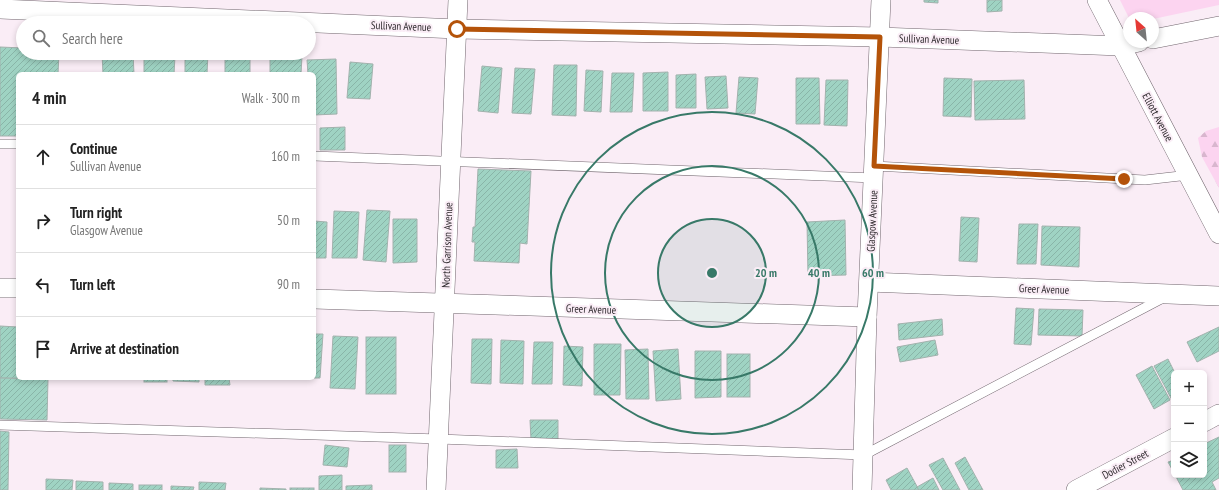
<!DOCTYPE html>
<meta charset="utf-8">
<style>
:root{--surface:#fff;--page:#f2f2f2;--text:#222;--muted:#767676;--line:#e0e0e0}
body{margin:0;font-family:"PT Sans Narrow",sans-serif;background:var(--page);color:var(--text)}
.controls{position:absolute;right:12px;bottom:12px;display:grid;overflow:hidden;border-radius:6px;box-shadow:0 2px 6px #0003}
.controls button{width:36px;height:36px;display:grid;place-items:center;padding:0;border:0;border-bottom:1px solid var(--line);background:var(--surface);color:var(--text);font:20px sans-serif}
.compass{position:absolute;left:1123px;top:12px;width:36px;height:36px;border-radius:50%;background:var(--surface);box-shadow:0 2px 6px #0003;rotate:333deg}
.stop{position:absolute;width:12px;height:12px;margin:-9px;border:3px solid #b45309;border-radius:50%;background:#fff}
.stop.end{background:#b45309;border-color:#fff;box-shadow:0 1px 4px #0008}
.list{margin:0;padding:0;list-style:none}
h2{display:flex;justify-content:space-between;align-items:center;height:52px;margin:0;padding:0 16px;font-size:17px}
h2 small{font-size:13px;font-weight:400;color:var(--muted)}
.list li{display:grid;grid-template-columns:26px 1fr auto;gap:12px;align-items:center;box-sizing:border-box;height:64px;padding:0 16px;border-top:1px solid var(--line)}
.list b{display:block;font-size:15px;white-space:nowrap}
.list p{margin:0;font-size:13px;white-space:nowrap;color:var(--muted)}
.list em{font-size:13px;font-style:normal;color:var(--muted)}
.icon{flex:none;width:22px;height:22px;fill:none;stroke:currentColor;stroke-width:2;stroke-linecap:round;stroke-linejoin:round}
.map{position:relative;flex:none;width:1219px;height:490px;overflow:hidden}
.search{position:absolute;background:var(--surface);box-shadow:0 2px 6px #0003;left:16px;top:16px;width:300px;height:44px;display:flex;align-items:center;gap:10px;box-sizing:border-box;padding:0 14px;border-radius:22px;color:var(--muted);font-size:15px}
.panel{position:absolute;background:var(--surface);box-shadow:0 2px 6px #0003;left:16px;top:72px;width:300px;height:308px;border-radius:6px}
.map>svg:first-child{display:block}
.green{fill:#fcd4f0}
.forest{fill:url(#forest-firs)}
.building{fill:url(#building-hatch);stroke:#a2b2ad}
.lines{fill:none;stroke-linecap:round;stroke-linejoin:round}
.lane-casing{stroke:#72676f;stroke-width:10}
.street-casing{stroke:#72676f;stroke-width:20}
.lane{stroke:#fff;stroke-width:9}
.street{stroke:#fff;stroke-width:19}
.route{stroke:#b45309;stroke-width:5}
.ring{fill:none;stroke:#387968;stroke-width:2}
.labels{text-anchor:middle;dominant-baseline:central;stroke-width:4;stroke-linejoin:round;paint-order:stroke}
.street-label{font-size:11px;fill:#302b2f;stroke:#faedf6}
.centre{fill:#387968;stroke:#faedf6;stroke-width:2}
.ring-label{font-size:12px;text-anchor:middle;font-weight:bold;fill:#387968;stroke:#faedf6;stroke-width:4;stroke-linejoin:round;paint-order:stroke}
</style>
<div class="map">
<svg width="1219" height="490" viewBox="0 0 1219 490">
<defs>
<pattern id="forest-firs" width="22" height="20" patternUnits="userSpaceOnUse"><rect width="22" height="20" fill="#fcd4f0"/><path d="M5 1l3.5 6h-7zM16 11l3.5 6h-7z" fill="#d8b6ce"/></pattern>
<pattern id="building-hatch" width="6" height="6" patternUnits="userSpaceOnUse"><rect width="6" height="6" fill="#9fd3c3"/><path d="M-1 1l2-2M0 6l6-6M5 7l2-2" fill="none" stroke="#89b5a8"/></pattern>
</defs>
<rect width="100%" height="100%" fill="#faedf6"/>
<polygon class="green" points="1120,0 1219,0 1219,5 1153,19 1153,18 1129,18"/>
<polygon class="forest" points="1219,127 1219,188 1202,157 1198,138 1206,131"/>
<g class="building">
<polygon points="924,0 938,0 938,3 924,2"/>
<polygon points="987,0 1002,0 1002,11 987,12"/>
<polygon points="0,47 23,48 23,53 59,53 58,74 18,74 18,136 0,136"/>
<polygon points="102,53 133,53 134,74 103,74"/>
<polygon points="185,53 208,53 207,74 185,74"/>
<polygon points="144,55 175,56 174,74 144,74"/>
<rect x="225" y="56" width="25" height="18"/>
<polygon points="270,56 302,56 301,74 270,74"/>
<polygon points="336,59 337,114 314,115 314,74 308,74 307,60"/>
<polygon points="350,62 373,64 370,99 347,98"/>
<polygon points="554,65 577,65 576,116 552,115"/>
<polygon points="482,66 502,68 498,113 478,111"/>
<polygon points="515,68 535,69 531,114 512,113"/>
<polygon points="586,70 603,71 601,112 584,111"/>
<polygon points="668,72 668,111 643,111 643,73"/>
<polygon points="612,73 634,73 632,112 610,112"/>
<polygon points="696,74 696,108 676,108 676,75"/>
<polygon points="726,76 728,108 707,109 705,77"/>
<polygon points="739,77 758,78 755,114 736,113"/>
<polygon points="796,78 819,78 820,124 796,124"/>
<polygon points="944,78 972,79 971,117 943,116"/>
<polygon points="826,80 848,80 847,126 824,125"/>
<polygon points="1024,80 1025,119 975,120 974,81"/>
<polygon points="345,127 345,150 320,150 320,128"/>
<polygon points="478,169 531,171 527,244 520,243 519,263 474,261 475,242 472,242 473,227 475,227"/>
<polygon points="367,210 390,211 386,262 363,260"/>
<polygon points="334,211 359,212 357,258 332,258"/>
<polygon points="961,217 979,218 977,262 959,261"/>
<polygon points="393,219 417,219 417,262 393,263"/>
<polygon points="845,220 846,275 808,276 807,222"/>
<polygon points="314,221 327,222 326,258 314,258"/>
<polygon points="1019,224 1038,224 1036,264 1017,264"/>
<polygon points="1042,226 1080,227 1079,267 1041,265"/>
<polygon points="1016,308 1034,309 1031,345 1014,344"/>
<polygon points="1039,309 1083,310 1082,336 1038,335"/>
<polygon points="942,319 943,335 899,340 898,324"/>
<polygon points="0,326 18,327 18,378 48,378 48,379 0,378"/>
<polygon points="1219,327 1219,351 1197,362 1187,342"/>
<polygon points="314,334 323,334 320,378 313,378 314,378"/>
<polygon points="333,336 358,337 355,389 330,388"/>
<rect x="366" y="337" width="30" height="57"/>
<polygon points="472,339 492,339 491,384 471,383"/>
<polygon points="501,340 524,341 523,384 500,383"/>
<polygon points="935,340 938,355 900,362 897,347"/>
<polygon points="534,342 553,342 552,384 532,384"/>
<polygon points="594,344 621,344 620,395 594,395"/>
<polygon points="564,346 583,347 582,386 563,385"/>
<polygon points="648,349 649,399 626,399 625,350"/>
<polygon points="678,349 681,399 656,401 653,351"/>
<polygon points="695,351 721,351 721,397 695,398"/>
<rect x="727" y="354" width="23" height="43"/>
<polygon points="1168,359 1175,373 1174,373 1174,398 1172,400 1154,366"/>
<polygon points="1152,366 1170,400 1154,409 1136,375"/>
<polygon points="0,378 48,379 47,420 0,419"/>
<rect x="144" y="378" width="23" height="4"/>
<polygon points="173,378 199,378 199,382 173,381"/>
<polygon points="205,378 229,378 230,385 205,385"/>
<polygon points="530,420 558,420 558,439 531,440"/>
<polygon points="0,431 9,432 8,490 0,490"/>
<polygon points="1219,437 1219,478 1212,482 1216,490 1183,490 1175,475 1204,475 1204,444"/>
<polygon points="325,445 349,448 347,467 323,465"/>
<rect x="389" y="445" width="17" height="27"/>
<polygon points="517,449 518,468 496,468 496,450"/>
<polygon points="965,457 983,490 969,490 955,463"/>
<polygon points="943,458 960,490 943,490 929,465"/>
<polygon points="1174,460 1174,473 1168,462"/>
<polygon points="907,468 919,490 891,490 886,480"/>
<polygon points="342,475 342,490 319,490 319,476"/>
<polygon points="933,478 939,490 919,490 917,487"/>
<polygon points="46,479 73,480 72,490 46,490"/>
<polygon points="76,481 103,482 103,490 76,490"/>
<polygon points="199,482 226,483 225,490 199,490"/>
<polygon points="109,483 133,484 133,490 109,490"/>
<rect x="139" y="485" width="23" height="5"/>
<polygon points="372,485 372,490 346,490 346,486"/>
<polygon points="171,486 194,487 193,490 171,490"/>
<polygon points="260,488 286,489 286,490 260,490"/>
<rect x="290" y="488" width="24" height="2"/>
</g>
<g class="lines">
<defs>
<g id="lane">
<polyline points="0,144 18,144"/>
<polyline points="314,156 874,178"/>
<polyline points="874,166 1145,180 1189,175"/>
<polyline points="0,425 439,439 864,455 1163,298"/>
</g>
<g id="street">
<polyline points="1097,0 1219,234"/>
<polyline points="0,9 457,29 880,37 1120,46 1139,42"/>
<polyline points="1153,39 1219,26"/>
<polyline points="869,282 1219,296"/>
<polyline points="0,288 18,288"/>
<polyline points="314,299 867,317"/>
<polyline points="1204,422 1219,414"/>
<polyline points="436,490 458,0"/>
<polyline points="862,490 867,317 881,0"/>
<polyline points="1076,490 1174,438"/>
</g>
</defs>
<use href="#lane" class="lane-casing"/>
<use href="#street" class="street-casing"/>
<use href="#lane" class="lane"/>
<use href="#street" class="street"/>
</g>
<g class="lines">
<polyline class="route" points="457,29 880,37 874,166 1124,179"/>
</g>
<circle cx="712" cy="273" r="54" fill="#387968" fill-opacity=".12"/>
<g class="ring">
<circle cx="712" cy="273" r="54"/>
<circle cx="712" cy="273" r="107"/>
<circle cx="712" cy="273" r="161"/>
</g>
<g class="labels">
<g class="street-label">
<text transform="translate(401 26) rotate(2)">Sullivan Avenue</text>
<text transform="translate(929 39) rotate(2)">Sullivan Avenue</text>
<text transform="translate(1158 117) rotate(62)">Elliott Avenue</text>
<text transform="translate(872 221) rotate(-87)">Glasgow Avenue</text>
<text transform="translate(447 245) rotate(-88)">North Garrison Avenue</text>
<text transform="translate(1044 289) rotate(2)">Greer Avenue</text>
<text transform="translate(591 309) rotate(2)">Greer Avenue</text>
<text transform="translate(1125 464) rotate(-28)">Dodier Street</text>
</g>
</g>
<circle cx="712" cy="273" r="6" class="centre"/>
<g class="ring-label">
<text x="766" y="277">20 m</text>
<text x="819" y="277">40 m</text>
<text x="873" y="277">60 m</text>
</g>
</svg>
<div class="controls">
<button>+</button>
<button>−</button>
<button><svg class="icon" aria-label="layers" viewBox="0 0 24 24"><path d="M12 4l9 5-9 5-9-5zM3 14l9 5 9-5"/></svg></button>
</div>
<svg class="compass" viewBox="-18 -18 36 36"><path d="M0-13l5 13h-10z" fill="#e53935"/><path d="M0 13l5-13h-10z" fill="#767676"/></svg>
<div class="stop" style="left:457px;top:29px"></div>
<div class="stop end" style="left:1124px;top:179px"></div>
<div class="search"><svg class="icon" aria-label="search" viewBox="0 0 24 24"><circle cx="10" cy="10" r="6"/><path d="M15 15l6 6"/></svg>Search here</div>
<section class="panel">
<h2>4 min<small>Walk · 300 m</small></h2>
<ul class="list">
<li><svg class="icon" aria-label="ahead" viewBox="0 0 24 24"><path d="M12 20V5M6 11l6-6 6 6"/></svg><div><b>Continue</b><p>Sullivan Avenue</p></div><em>160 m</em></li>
<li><svg class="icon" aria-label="right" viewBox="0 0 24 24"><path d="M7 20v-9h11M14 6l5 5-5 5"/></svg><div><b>Turn right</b><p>Glasgow Avenue</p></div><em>50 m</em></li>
<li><svg class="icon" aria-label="left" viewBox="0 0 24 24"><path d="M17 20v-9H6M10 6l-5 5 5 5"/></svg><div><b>Turn left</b></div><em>90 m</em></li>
<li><svg class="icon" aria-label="arrive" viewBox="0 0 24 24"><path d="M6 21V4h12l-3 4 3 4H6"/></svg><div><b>Arrive at destination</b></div></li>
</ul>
</section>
</div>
